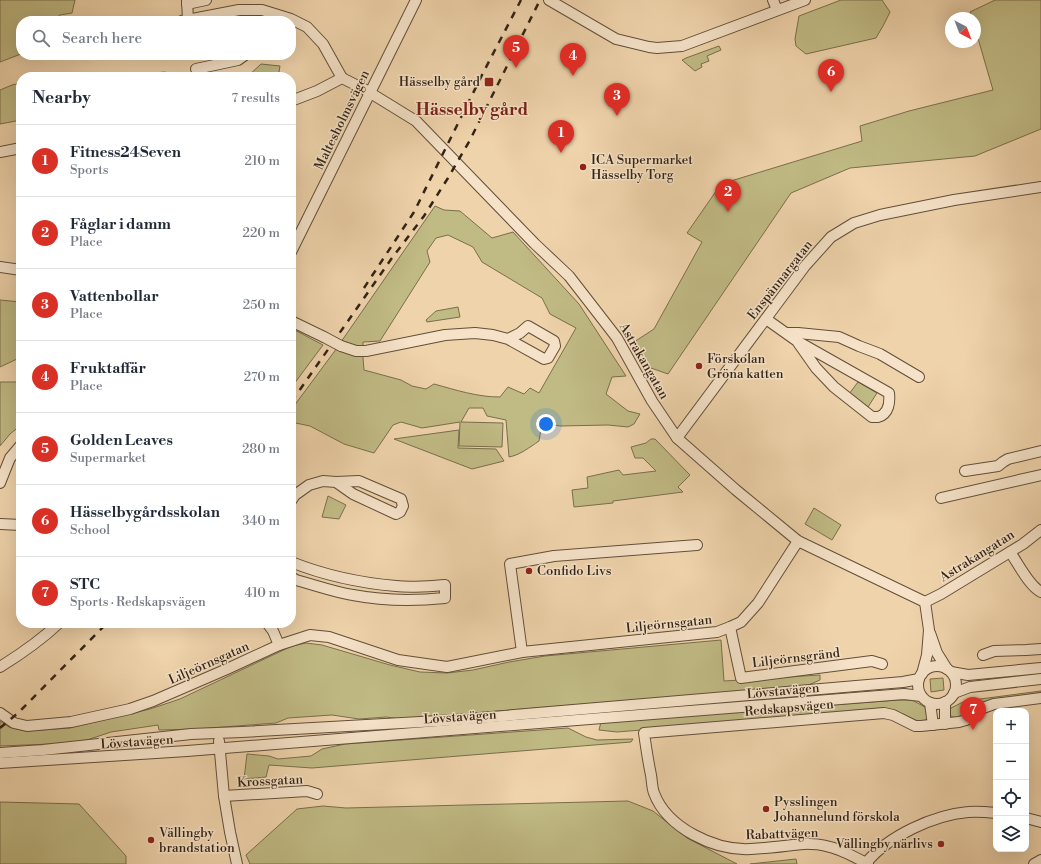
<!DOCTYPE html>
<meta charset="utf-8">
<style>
:root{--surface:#fff;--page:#f6f6f7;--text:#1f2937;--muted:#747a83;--line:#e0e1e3;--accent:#d93025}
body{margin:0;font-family:"Libre Bodoni",serif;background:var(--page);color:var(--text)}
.controls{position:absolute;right:12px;bottom:12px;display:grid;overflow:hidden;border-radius:8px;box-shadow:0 4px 16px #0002}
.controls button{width:36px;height:36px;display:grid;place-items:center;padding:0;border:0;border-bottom:1px solid var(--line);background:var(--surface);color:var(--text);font:20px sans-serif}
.compass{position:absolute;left:945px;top:12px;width:36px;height:36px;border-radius:50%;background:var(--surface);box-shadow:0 4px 16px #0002;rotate:138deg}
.you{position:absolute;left:546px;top:424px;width:14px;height:14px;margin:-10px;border:3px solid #fff;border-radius:50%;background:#1a73e8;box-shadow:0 0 0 6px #1a73e833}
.badge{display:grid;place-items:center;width:26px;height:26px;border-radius:50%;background:var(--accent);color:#fff;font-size:13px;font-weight:700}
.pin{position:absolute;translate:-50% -33px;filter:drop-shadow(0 1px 2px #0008)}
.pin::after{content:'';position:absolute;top:21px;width:14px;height:12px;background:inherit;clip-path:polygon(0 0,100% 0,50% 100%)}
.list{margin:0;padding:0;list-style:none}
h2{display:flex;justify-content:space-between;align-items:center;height:52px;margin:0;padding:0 16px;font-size:17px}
h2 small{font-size:13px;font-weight:400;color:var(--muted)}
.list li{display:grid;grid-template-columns:26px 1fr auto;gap:12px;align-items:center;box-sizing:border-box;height:72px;padding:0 16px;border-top:1px solid var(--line)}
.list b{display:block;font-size:15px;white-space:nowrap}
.list p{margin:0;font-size:13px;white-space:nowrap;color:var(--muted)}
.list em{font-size:13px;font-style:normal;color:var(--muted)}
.icon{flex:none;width:22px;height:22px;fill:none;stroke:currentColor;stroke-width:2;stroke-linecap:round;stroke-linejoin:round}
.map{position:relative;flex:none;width:1041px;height:864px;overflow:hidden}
.search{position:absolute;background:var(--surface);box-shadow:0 4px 16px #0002;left:16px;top:16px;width:280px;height:44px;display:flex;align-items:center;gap:10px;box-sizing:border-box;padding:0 14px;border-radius:16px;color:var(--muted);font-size:15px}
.panel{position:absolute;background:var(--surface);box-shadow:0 4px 16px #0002;left:16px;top:72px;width:280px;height:556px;border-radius:16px}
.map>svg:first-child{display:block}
.green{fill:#c0ba84;stroke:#7a6e4c;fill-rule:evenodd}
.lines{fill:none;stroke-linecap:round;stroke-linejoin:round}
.minor-casing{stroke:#624f3a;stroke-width:12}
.minor{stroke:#f5e2c8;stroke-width:10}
.rail{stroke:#332315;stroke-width:2.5;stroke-dasharray:7 7;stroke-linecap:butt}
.minor-bridge-casing{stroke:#624f3a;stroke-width:12;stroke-linecap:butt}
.minor-bridge{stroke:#f5e2c8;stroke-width:10}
.poi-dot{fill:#8f2418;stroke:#f5e2c8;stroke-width:1.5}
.labels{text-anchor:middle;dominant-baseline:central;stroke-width:3;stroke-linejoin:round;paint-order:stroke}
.poi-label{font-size:13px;fill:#332315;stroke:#f5e2c8;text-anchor:start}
.street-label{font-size:13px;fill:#332315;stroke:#f5e2c8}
.district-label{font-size:17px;font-weight:bold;fill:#7a1f14;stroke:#f5e2c8}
</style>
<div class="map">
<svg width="1041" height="864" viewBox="0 0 1041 864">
<rect width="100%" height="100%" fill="#efd3ab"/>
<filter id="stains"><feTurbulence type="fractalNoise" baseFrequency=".005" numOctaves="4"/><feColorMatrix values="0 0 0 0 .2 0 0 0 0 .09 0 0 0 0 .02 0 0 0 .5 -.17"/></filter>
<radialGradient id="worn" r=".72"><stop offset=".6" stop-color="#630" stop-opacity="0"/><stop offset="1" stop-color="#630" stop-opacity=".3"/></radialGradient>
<g class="green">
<polygon points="0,0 75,0 72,13 60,15 52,21 21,21 21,54 0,62"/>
<polygon points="841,0 882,0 890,12 883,26 876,38 806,54 796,46 795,39 799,16"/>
<polygon points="995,0 1041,0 1041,129 975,156 850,168 791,193 668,374 648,367 634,342 654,329 702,242 687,233 721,184 862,141 860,126 909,111 993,90 975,28 975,18 972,18 970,12"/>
<polygon points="719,46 721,50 707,56 709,61 701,64 702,67 695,71 682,60 686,58"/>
<polygon points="261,64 280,66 279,72 269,77 247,77"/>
<polygon points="165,72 177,77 113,77"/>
<polygon points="21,83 21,120 0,124 0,90 12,85"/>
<path d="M435 206 444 210 460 211 492 238 513 232 579 304 626 376 612 377 606 394 628 411 640 414 634 424 628 427 608 425 560 426 542 423 539 441C530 447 520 455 509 457L506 420 487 416 483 408H469L461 422 503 423 502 447 459 446 460 422 422 428 401 422 393 425 374 453 344 444 310 426 291 422V410L334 352ZM448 235 473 247 482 262 542 298 550 314 576 328 539 393 530 388 524 394 508 387 500 397C477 397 456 390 434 384L426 389 412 386 401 380 364 370 363 358V342L380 341 430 262 427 251 436 238Z"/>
<polygon points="0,300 21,302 21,365 17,359 0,367"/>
<polygon points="458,307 460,317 427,322 426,320 436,311"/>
<polygon points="291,328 323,345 291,388"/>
<polygon points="21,381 21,425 10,434 0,446 0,382 19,382"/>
<polygon points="858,382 877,393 868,407 849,394"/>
<polygon points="459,430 458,448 496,449 504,461 472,469 394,439"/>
<polygon points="651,439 655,439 690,475 678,487 683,492 613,501 613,503 574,507 572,490 588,488 587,477 619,470 623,475 656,471 643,458 635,458 631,447 646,443"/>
<polygon points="328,496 346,505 339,519 322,517"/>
<polygon points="814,508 841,525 832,540 805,524"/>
<polygon points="721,640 724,681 820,675 820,680 806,686 400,719 386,717 359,719 332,715 288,718 276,723 197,729 159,730 158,725 111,732 78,743 0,746 0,721 9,727 26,731 70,728 150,709 180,699 292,646 306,643 322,645 390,665 420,672 447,673 473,670 509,662 545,656"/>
<polygon points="943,678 944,690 931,692 930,679"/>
<polygon points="1041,691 1041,695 961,718 955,719 949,714 951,708 965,701"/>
<polygon points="898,700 912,700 925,707 928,712 928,719 920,722 903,714 885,710 617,732 599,730 601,722"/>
<polygon points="568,728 586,737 597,740 633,739 631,742 312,768 269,765 266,777 244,779 247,754 269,756 278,759 311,756 322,749 345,744"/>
<polygon points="628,801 653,811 687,838 737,864 250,864 246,855 297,809 323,806 346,808"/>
<polygon points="0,802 79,804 126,856 126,864 0,864"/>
<polygon points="796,859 797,864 750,864"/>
</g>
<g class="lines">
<defs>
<g id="minor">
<polyline points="187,0 188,20"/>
<polyline points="549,0 616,39 649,47 657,48 682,46 805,0"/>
<polyline points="773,0 777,10"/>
<polyline points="187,4 206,0"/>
<polyline points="182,21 239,10 262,10 291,19 307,27 323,44 342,78"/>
<polyline points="196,69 238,60 245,55"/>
<polyline points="291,101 317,91 342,78 364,89 416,121 535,244 569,276 607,325 617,338 652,401 677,438 736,490 798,541 925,602"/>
<polyline points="0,152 21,148"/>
<polyline points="291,252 416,0"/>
<polyline points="0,267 21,270"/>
<path d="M766 319 797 341 816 368 834 387 872 417C874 417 876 417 878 417 889 414 890 402 889 393L797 341"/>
<polyline points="291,321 324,337"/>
<polyline points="787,333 798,333 839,337 859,346 880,354 919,377"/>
<polyline points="341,346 356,351 366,351 445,335 475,333 493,335 508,339 544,359 548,358 555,346 554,341 528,326 520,333 508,339"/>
<polyline points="677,438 805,266 831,237 854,223 880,215 954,200 1041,187"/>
<polyline points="965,471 998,466 1003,462 1008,459 1041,451"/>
<polyline points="0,483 10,458 21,445"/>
<polyline points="941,498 1041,475"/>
<polyline points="291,501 295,495 309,485 323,481 336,482 359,481 401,499 403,506 400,512 396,514 353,494 336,482"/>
<polyline points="0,524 21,525"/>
<path d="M1010 552C1018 563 1029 586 1041 592"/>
<path d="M291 562C324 575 360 583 396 586 412 588 429 586 445 585V598C414 601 384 601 353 595 334 592 315 585 296 580L291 577"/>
<polyline points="925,602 941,594 1023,544 1041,530"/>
<polyline points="267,623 273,631 279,645"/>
<polyline points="730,627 741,678 872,661 882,664"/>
<polyline points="930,633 937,653 947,669"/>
<polyline points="522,652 510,564 554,556 697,545"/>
<polyline points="983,655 994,651 1026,650 1041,649"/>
<circle cx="937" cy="685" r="19"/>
<path d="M0 667C21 654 41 640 59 623"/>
<polyline points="951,672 968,675 1041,668"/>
<polyline points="922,674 927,655 929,630 925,602"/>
<polyline points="954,693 970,687 1041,679"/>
<polyline points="930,703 933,725"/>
<polyline points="0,713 14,723 27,726 71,722 130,709 153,701 227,669 279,645 310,635 329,637 398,660 447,667 522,652 717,632 730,627 741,622 758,603 798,541"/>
<polyline points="945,724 945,702"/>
<polyline points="219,741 224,796 230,832 237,864"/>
<polyline points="0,753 43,750 191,734 242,732 456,720 903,682 919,679"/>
<polyline points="0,763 187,751 904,694 921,696"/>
<polyline points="224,796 307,791 317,794"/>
<polyline points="1026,818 1041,822"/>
<path d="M866 863C888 836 934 815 968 812 977 811 987 812 996 813"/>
<path d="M868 864C851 855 831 844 811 844 805 843 799 845 793 845 779 847 765 848 751 849 715 851 667 828 654 793 652 788 652 781 651 775 648 761 646 747 644 733L884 713 893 715 915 726H921L959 722 966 720 983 708 994 704 1041 698"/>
<polyline points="1034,864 1041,860"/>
</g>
</defs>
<use href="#minor" class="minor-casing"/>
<use href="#minor" class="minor"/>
<g class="rail">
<polyline points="364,288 414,212 483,73 521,0"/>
<polyline points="291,401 299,391 392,258 424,216 448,178 470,140 540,0"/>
<polyline points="0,728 18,713 107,623"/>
</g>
<defs>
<polyline id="minor-bridge" points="324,337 341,346"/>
</defs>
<use href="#minor-bridge" class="minor-bridge-casing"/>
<use href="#minor-bridge" class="minor-bridge"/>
</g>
<g class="poi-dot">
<rect x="484" y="77" width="10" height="10" rx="2"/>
<circle cx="583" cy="167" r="4"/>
<circle cx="699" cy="366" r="4"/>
<circle cx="529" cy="571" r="4"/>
<circle cx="766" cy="809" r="4"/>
<circle cx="151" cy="840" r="4"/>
<circle cx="941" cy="844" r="4"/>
</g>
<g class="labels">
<g class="poi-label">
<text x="480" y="82" text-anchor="end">Hässelby gård</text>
<text x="591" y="160">ICA Supermarket<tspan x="591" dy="15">Hässelby Torg</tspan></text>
<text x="707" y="359">Förskolan<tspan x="707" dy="15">Gröna katten</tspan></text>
<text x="537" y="571">Confido Livs</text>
<text x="774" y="802">Pysslingen<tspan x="774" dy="15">Johannelund förskola</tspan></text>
<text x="159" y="833">Vällingby<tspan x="159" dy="15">brandstation</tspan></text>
<text x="933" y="844" text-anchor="end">Vällingby närlivs</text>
</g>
<g class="street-label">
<text transform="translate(342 120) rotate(-64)">Maltesholmsvägen</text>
<text transform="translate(780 280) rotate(-52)">Enspännargatan</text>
<text transform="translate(644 361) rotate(60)">Astrakangatan</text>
<text transform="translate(977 556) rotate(-32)">Astrakangatan</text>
<text transform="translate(669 624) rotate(-6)">Liljeörnsgatan</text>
<text transform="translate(796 658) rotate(-7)">Liljeörnsgränd</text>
<text transform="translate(209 663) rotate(-24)">Liljeörnsgatan</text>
<text transform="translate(783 691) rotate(-5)">Lövstavägen</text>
<text transform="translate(789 708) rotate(-5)">Redskapsvägen</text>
<text transform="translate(460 717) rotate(-4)">Lövstavägen</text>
<text transform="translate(137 742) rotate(-4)">Lövstavägen</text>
<text transform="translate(270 781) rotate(-3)">Krossgatan</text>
<text transform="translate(782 834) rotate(-2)">Rabattvägen</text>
</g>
<g class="district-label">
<text x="472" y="110">Hässelby gård</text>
</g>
</g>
<rect width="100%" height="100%" filter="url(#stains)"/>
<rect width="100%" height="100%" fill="url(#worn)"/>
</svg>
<div class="controls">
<button>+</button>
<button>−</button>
<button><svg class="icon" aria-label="locate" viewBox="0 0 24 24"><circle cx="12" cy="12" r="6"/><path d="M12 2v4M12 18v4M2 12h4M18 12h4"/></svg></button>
<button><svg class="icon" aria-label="layers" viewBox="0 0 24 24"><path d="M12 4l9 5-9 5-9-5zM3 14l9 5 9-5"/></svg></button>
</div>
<svg class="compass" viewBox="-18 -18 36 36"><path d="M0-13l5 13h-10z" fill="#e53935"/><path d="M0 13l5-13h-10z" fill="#747a83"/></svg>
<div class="you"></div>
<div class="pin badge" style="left:561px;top:153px">1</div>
<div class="pin badge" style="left:728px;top:212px">2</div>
<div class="pin badge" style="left:617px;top:116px">3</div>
<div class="pin badge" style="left:573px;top:76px">4</div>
<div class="pin badge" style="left:516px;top:68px">5</div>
<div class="pin badge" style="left:831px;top:92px">6</div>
<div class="pin badge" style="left:973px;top:730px">7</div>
<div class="search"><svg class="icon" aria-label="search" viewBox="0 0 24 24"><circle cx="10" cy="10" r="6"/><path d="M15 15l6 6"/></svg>Search here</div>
<section class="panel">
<h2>Nearby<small>7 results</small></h2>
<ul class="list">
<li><span class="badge">1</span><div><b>Fitness24Seven</b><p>Sports</p></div><em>210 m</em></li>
<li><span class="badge">2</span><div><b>Fåglar i damm</b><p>Place</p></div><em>220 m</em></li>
<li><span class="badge">3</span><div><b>Vattenbollar</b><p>Place</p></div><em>250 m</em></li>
<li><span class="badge">4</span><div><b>Fruktaffär</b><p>Place</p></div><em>270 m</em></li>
<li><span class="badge">5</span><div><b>Golden Leaves</b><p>Supermarket</p></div><em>280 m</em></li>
<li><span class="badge">6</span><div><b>Hässelbygårdsskolan</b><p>School</p></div><em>340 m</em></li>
<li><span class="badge">7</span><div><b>STC</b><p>Sports · Redskapsvägen</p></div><em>410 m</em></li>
</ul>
</section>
</div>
